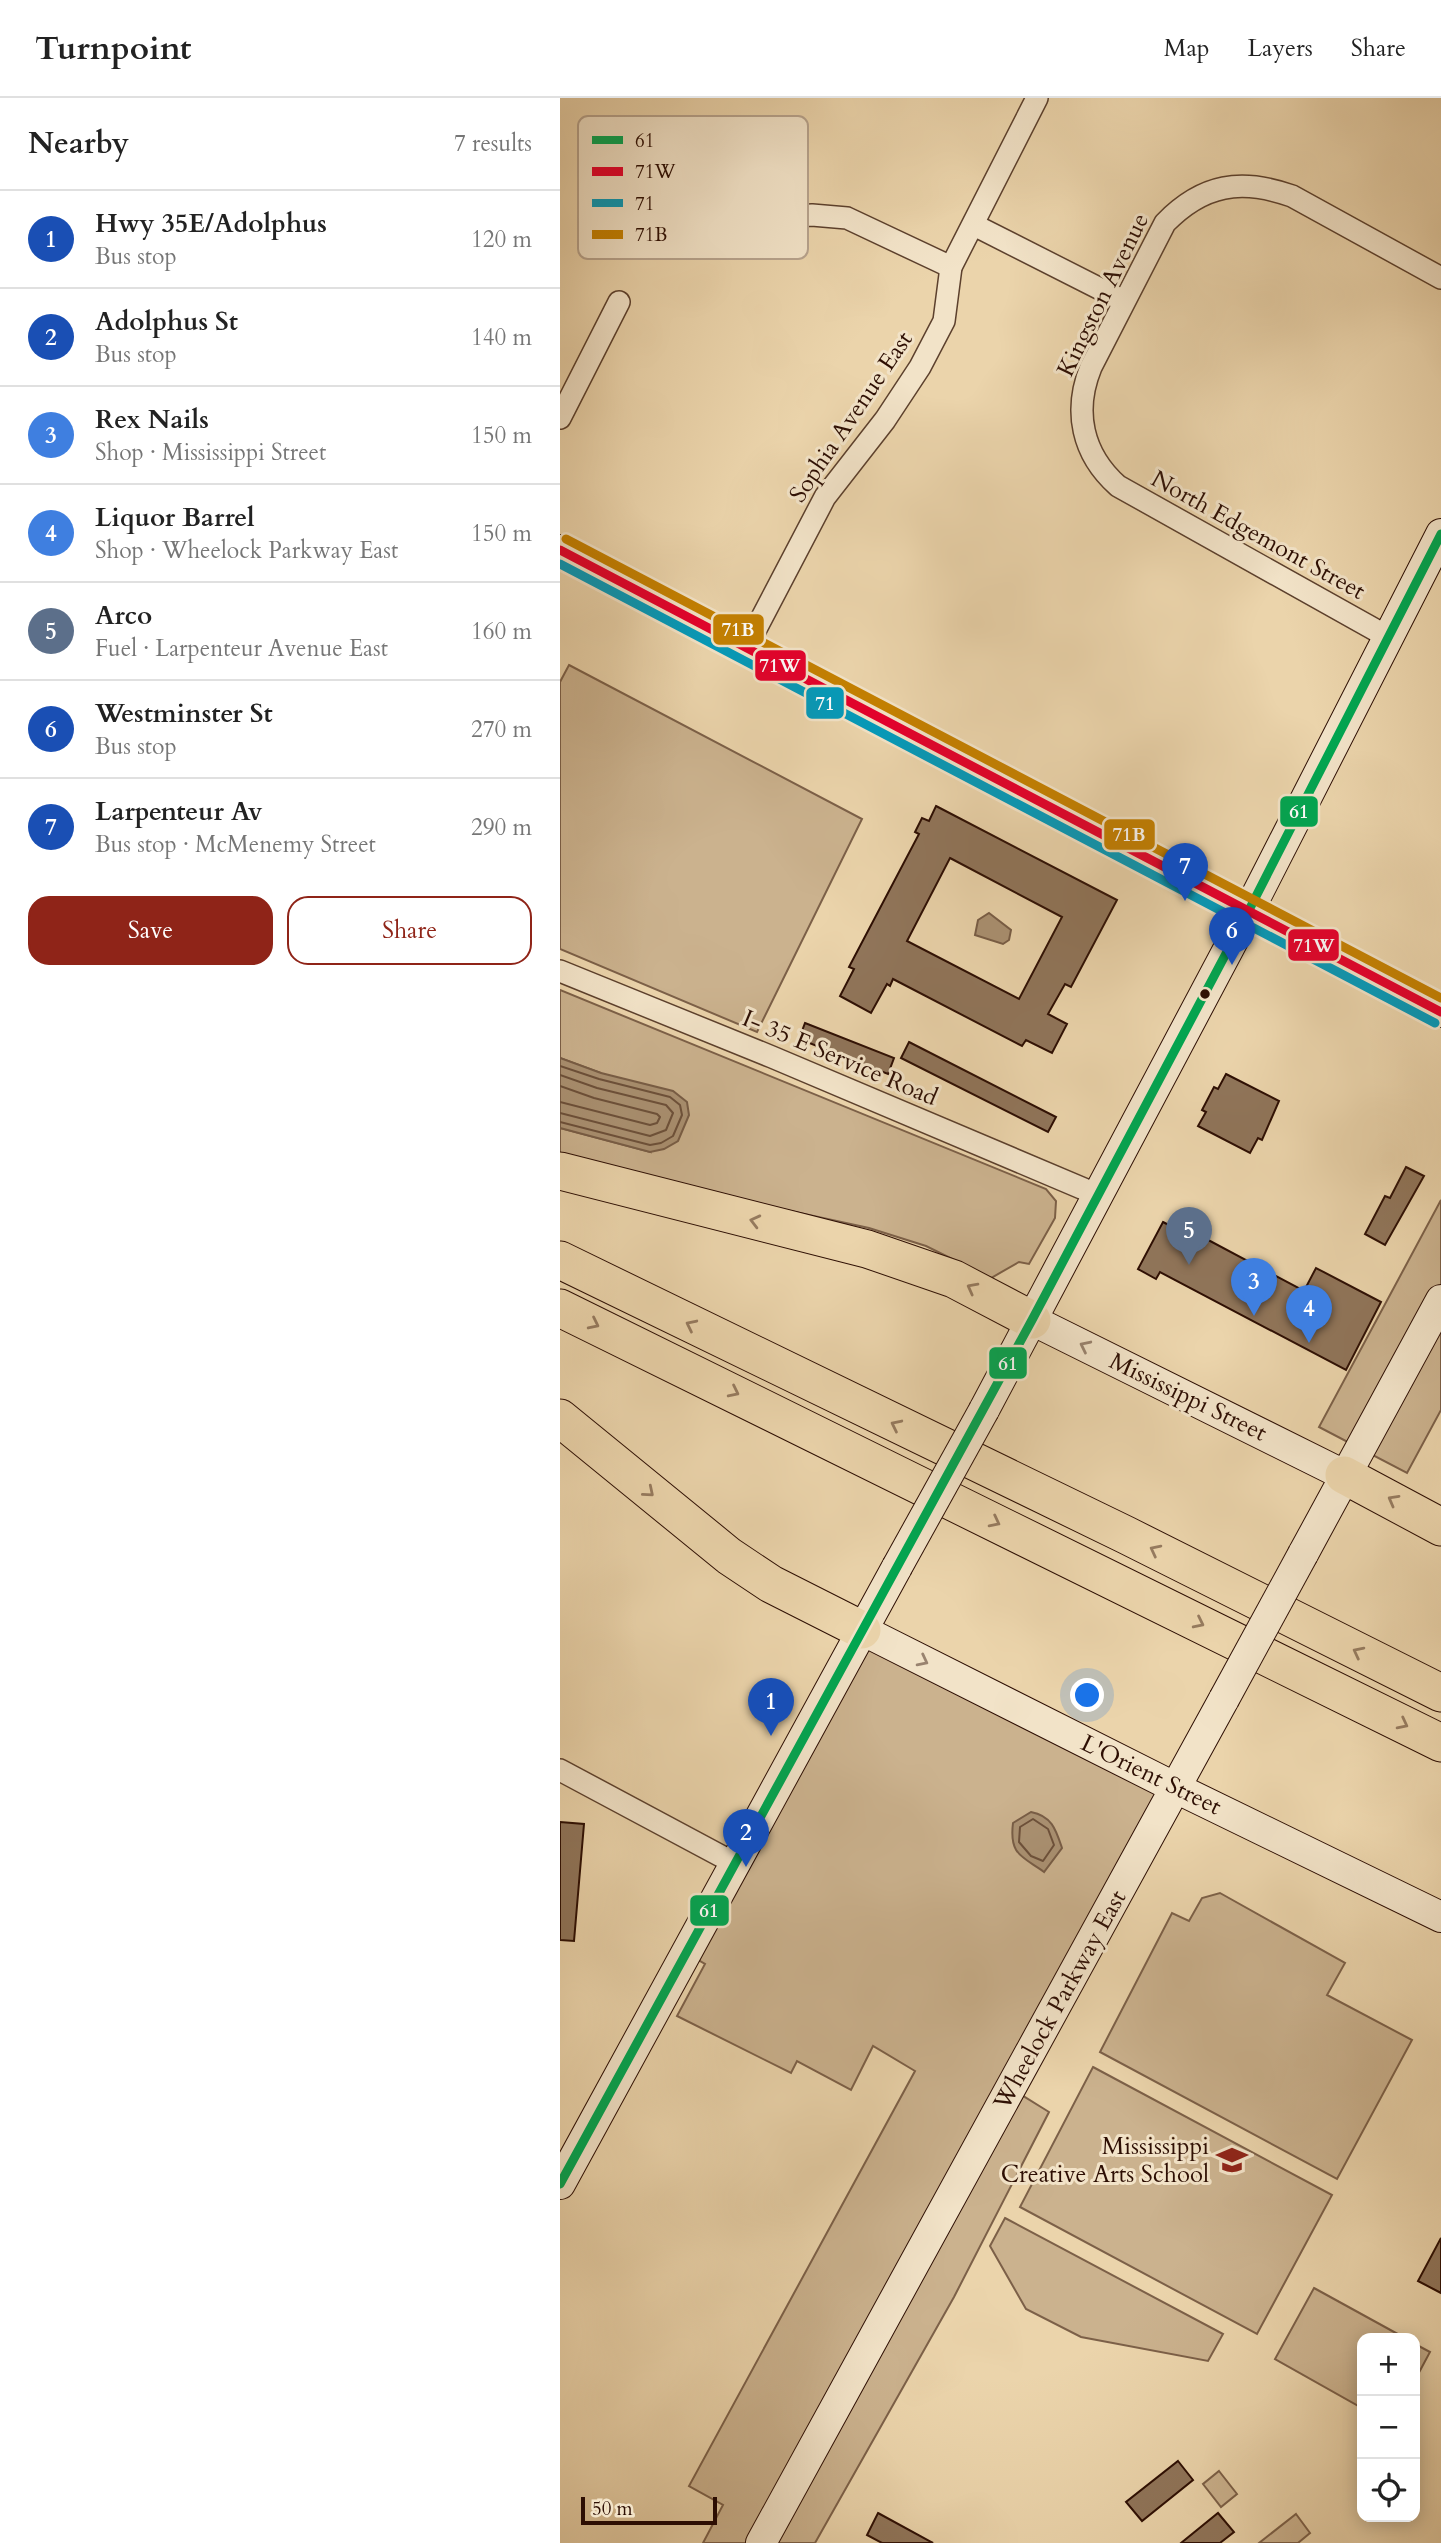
<!DOCTYPE html>
<meta charset="utf-8">
<style>
:root{--surface:#fff;--page:#f6f6f6;--text:#222;--muted:#767676;--line:#e0e0e0;--accent:#8f2418}
body{margin:0;font-family:Cardo,serif;background:var(--page);color:var(--text)}
.controls{position:absolute;right:21px;bottom:21px;display:grid;overflow:hidden;border-radius:14px;box-shadow:0 4px 18px #0003}
.controls button{width:63px;height:63px;display:grid;place-items:center;padding:0;border:0;border-bottom:2px solid var(--line);background:var(--surface);color:var(--text);font:35px sans-serif}
.scale{position:absolute;left:21px;bottom:18px;width:136px;box-sizing:border-box;padding-left:7px;border:4px solid #2d0e03;border-top:0;font-size:19px;line-height:24px;white-space:nowrap;color:#2d0e03;-webkit-text-stroke:5px #f2e3c8;paint-order:stroke}
.you{position:absolute;left:528px;top:1598px;width:24px;height:24px;margin:-18px;border:5px solid #fff;border-radius:50%;background:#1a73e8;box-shadow:0 0 0 10px #1a73e833}
.badge{display:grid;place-items:center;width:46px;height:46px;border-radius:50%;background:var(--accent);color:#fff;font-size:23px;font-weight:700}
.pin{position:absolute;translate:-50% -58px;filter:drop-shadow(0 2px 4px #0008)}
.pin::after{content:'';position:absolute;top:37px;width:24px;height:21px;background:inherit;clip-path:polygon(0 0,100% 0,50% 100%)}
.list{margin:0;padding:0;list-style:none}
h2{display:flex;justify-content:space-between;align-items:center;height:91px;margin:0;padding:0 28px;font-size:30px}
h2 small{font-size:23px;font-weight:400;color:var(--muted)}
.list li{display:grid;grid-template-columns:46px 1fr auto;gap:21px;align-items:center;box-sizing:border-box;height:98px;padding:0 28px;border-top:2px solid var(--line)}
.list b{display:block;font-size:26px;white-space:nowrap}
.list p{margin:0;font-size:23px;white-space:nowrap;color:var(--muted)}
.list em{font-size:23px;font-style:normal;color:var(--muted)}
.actions{display:flex;gap:14px;padding:21px 28px}
.actions a{flex:1;padding:16px 0;border:2px solid var(--accent);border-radius:21px;text-align:center;font-size:24px;color:var(--accent)}
.actions .main{background:var(--accent);color:#fff}
.icon{flex:none;width:38px;height:38px;fill:none;stroke:currentColor;stroke-width:2;stroke-linecap:round;stroke-linejoin:round}
.map{position:relative;flex:none;width:881px;height:2445px;overflow:hidden}
header{display:flex;align-items:center;gap:42px;box-sizing:border-box;height:98px;padding:0 35px;background:var(--surface);border-bottom:2px solid var(--line)}
header strong{font-size:33px}
nav{display:flex;gap:38px;margin-inline-start:auto;font-size:24px}
main{display:flex}
aside{flex:1;background:var(--surface)}
.map>svg:first-child{display:block}
.green{fill:#cbb28e;stroke:#7c6048;stroke-width:2}
.water{fill:#aa9172;stroke:#785d46;stroke-width:2}
.lines{fill:none;stroke-linecap:round;stroke-linejoin:round}
.shore{stroke:#6c503a;stroke-width:2}
.building{fill:#90755a;stroke:#2d0e03;stroke-width:2;fill-rule:evenodd}
.street-casing{stroke:#5c402d;stroke-width:24}
.secondary-casing{stroke:#2d0e03;stroke-width:32}
.highway-casing{stroke:#2d0e03;stroke-width:39}
.street{stroke:#f2e3c8;stroke-width:21}
.secondary{stroke:#f2e3c8;stroke-width:30}
.highway{stroke:#ebd4ab;stroke-width:37}
.secondary-bridge-casing{stroke:#2d0e03;stroke-width:32;stroke-linecap:butt}
.secondary-bridge{stroke:#f2e3c8;stroke-width:30}
.bus-1-casing{stroke:#f2e3c8;stroke-width:14}
.bus-2-casing{stroke:#f2e3c8;stroke-width:14}
.bus-3-casing{stroke:#f2e3c8;stroke-width:14}
.bus-4-casing{stroke:#f2e3c8;stroke-width:14}
.bus-1{stroke:#00a651;stroke-width:9}
.bus-2{stroke:#e4002b;stroke-width:9}
.bus-3{stroke:#049aba;stroke-width:9}
.bus-4{stroke:#c48001;stroke-width:9}
.oneway{stroke:#967b5f}
.oneway2{stroke:#99836f}
.bus-dot{fill:#2d0e03;stroke:#f2e3c8;stroke-width:2.5}
.labels{text-anchor:middle;dominant-baseline:central;stroke-width:6;stroke-linejoin:round;paint-order:stroke}
.street-label{font-size:24px;fill:#2d0e03;stroke:#f2e3c8}
.poi-label{font-size:24px;fill:#2d0e03;stroke:#f2e3c8;text-anchor:end}
.key{fill:#f2e3c8;stroke:#b7a38d;stroke-width:2}
.key-label{font-size:19px;fill:#2d0e03}
.line-badge{stroke:#f2e3c8;stroke-width:2.5}
.badge-label{font-size:19px;text-anchor:middle;font-weight:bold;fill:#fff}
</style>
<header>
<strong>Turnpoint</strong>
<nav><a>Map</a><a>Layers</a><a>Share</a></nav>
</header>
<main>
<aside>
<h2>Nearby<small>7 results</small></h2>
<ul class="list">
<li><span class="badge" style="background:#1a4fb4">1</span><div><b>Hwy 35E/Adolphus</b><p>Bus stop</p></div><em>120 m</em></li>
<li><span class="badge" style="background:#1a4fb4">2</span><div><b>Adolphus St</b><p>Bus stop</p></div><em>140 m</em></li>
<li><span class="badge" style="background:#3f7fe0">3</span><div><b>Rex Nails</b><p>Shop · Mississippi Street</p></div><em>150 m</em></li>
<li><span class="badge" style="background:#3f7fe0">4</span><div><b>Liquor Barrel</b><p>Shop · Wheelock Parkway East</p></div><em>150 m</em></li>
<li><span class="badge" style="background:#5c6f8a">5</span><div><b>Arco</b><p>Fuel · Larpenteur Avenue East</p></div><em>160 m</em></li>
<li><span class="badge" style="background:#1a4fb4">6</span><div><b>Westminster St</b><p>Bus stop</p></div><em>270 m</em></li>
<li><span class="badge" style="background:#1a4fb4">7</span><div><b>Larpenteur Av</b><p>Bus stop · McMenemy Street</p></div><em>290 m</em></li>
</ul>
<div class="actions"><a class="main">Save</a><a>Share</a></div>
</aside>
<div class="map">
<svg width="881" height="2445" viewBox="0 0 881 2445">
<rect width="100%" height="100%" fill="#ebd4ab"/>
<filter id="stains"><feTurbulence type="fractalNoise" baseFrequency=".00286" numOctaves="4"/><feColorMatrix values="0 0 0 0 .2 0 0 0 0 .09 0 0 0 0 .02 0 0 0 .5 -.17"/></filter>
<radialGradient id="worn" r=".72"><stop offset=".6" stop-color="#630" stop-opacity="0"/><stop offset="1" stop-color="#630" stop-opacity=".3"/></radialGradient>
<g class="green">
<polygon points="9,567 302,721 197,934 0,851 0,584"/>
<polygon points="0,892 486,1091 496,1103 495,1120 469,1166 459,1164 431,1180 366,1148 309,1130 0,1063 0,1030 90,1054 41,975 0,960"/>
<polygon points="881,1102 881,1312 847,1375 759,1329"/>
<polygon points="302,1532 616,1690 452,1991 489,2014 394,2199 255,2445 143,2445 163,2407 129,2388 355,1973 313,1948 291,1992 237,1963 231,1975 117,1918 145,1866 126,1855"/>
<polygon points="660,1795 785,1865 767,1897 852,1942 777,2081 540,1954 612,1815 629,1823 642,1800"/>
<polygon points="533,1969 772,2097 697,2236 460,2109"/>
<polygon points="445,2120 663,2236 648,2263 521,2239 466,2211 430,2148"/>
<polygon points="754,2190 845,2240 802,2240 802,2310 715,2261"/>
<polygon points="855,2246 870,2254 855,2282"/>
<polygon points="659,2373 677,2396 661,2409 643,2386"/>
<polygon points="736,2416 750,2435 738,2445 699,2445"/>
</g>
<g class="water">
<polygon points="429,815 451,832 449,842 443,846 415,837 418,822"/>
<polygon points="0,960 41,975 113,993 127,1004 129,1017 118,1043 104,1051 90,1054 0,1030"/>
<path d="M471 1714C492 1718 496 1732 502 1750L484 1774C462 1758 449 1757 453 1725Z"/>
</g>
<g class="lines">
<g class="shore">
<polyline points="0,968 39,981 110,999 120,1007 122,1017 113,1038 101,1045 90,1047 0,1024"/>
<polyline points="0,977 37,990 106,1007 113,1015 106,1032 90,1038 0,1015"/>
<polyline points="0,988 34,1000 97,1016 100,1019 97,1025 90,1027 0,1004"/>
<polygon points="473,1721 488,1731 494,1747 483,1763 471,1758 459,1744 460,1729"/>
</g>
</g>
<g class="building">
<path d="M376 708 557 802 511 889 505 886 488 916 507 926 492 955 466 942 462 948 333 881 330 888 327 886 311 915 280 898 294 871 289 869 359 736 355 734 362 720 369 723ZM390 760 502 819 459 901 347 843Z"/>
<polygon points="245,925 334,960 328,976 239,941"/>
<polygon points="349,944 496,1019 488,1034 341,960"/>
<polygon points="666,976 719,1003 702,1042 698,1040 690,1055 638,1028 646,1014 642,1012 654,989 658,991"/>
<polygon points="846,1069 864,1078 825,1147 805,1136 825,1098 830,1100"/>
<polygon points="603,1124 635,1141 637,1136 744,1193 756,1170 821,1204 786,1272 600,1174 596,1181 578,1171"/>
<polygon points="0,1724 24,1726 14,1843 0,1842"/>
<polygon points="881,2140 881,2195 858,2183"/>
<polygon points="618,2363 633,2382 582,2423 566,2404"/>
<polygon points="318,2415 373,2445 322,2445 307,2437"/>
<polygon points="658,2415 674,2434 660,2445 621,2445"/>
</g>
<g class="lines">
<defs>
<g id="street">
<polyline points="193,100 205,112 226,119 252,117 287,120 391,169"/>
<polyline points="414,127 564,203"/>
<polyline points="0,320 59,204"/>
<path d="M828 539 558 388C522 356 513 313 531 269L605 125C643 86 681 80 732 98L881 180"/>
<polyline points="187,548 265,399 325,322 360,269 384,223 391,169 477,0"/>
<polyline points="0,873 212,959 538,1097"/>
<polyline points="0,1672 174,1765"/>
</g>
<g id="secondary">
<polyline points="0,452 881,914"/>
<polyline points="472,1222 784,1377"/>
<polyline points="424,1312 688,814 881,436"/>
<polyline points="743,1456 881,1202"/>
<polyline points="302,1532 616,1690 881,1819"/>
<polyline points="0,2086 337,1469"/>
<polyline points="201,2445 664,1601"/>
</g>
<g id="highway">
<polyline points="0,1073 307,1151 394,1181 472,1222"/>
<polyline points="0,1162 566,1437 881,1595"/>
<polyline points="0,1210 881,1645"/>
<polyline points="0,1320 169,1458 211,1486 302,1532"/>
<polyline points="784,1377 881,1429"/>
</g>
</defs>
<use href="#street" class="street-casing"/>
<use href="#secondary" class="secondary-casing"/>
<use href="#highway" class="highway-casing"/>
<use href="#street" class="street"/>
<use href="#secondary" class="secondary"/>
<use href="#highway" class="highway"/>
<defs>
<g id="secondary-bridge">
<polyline points="337,1469 424,1312"/>
<polyline points="664,1601 743,1456"/>
</g>
</defs>
<use href="#secondary-bridge" class="secondary-bridge-casing"/>
<use href="#secondary-bridge" class="secondary-bridge"/>
<defs>
<polyline id="bus-1" points="0,2086 472,1222 688,814 881,436"/>
<polyline id="bus-2" points="0,452 881,914"/>
<polyline id="bus-3" points="0,466 875,925"/>
<polyline id="bus-4" points="6,441 881,900"/>
</defs>
<use href="#bus-1" class="bus-1-casing"/>
<use href="#bus-2" class="bus-2-casing"/>
<use href="#bus-3" class="bus-3-casing"/>
<use href="#bus-4" class="bus-4-casing"/>
<use href="#bus-1" class="bus-1"/>
<use href="#bus-2" class="bus-2"/>
<use href="#bus-3" class="bus-3"/>
<use href="#bus-4" class="bus-4"/>
</g>
<defs><path id="oneway-chevron" d="M-2-3.5L2.5 0L-2 3.5" fill="none" stroke-width="1.6" stroke-linecap="round" stroke-linejoin="round" transform="scale(1.75)"/></defs>
<g class="oneway">
<use href="#oneway-chevron" transform="translate(195 1123) rotate(-166)"/>
<use href="#oneway-chevron" transform="translate(412 1190) rotate(-152)"/>
<use href="#oneway-chevron" transform="translate(34 1226) rotate(26)"/>
<use href="#oneway-chevron" transform="translate(131 1227) rotate(-154)"/>
<use href="#oneway-chevron" transform="translate(174 1294) rotate(26)"/>
<use href="#oneway-chevron" transform="translate(336 1327) rotate(-154)"/>
<use href="#oneway-chevron" transform="translate(89 1394) rotate(40)"/>
<use href="#oneway-chevron" transform="translate(833 1402) rotate(-151)"/>
<use href="#oneway-chevron" transform="translate(435 1424) rotate(27)"/>
<use href="#oneway-chevron" transform="translate(595 1452) rotate(-153)"/>
<use href="#oneway-chevron" transform="translate(639 1525) rotate(26)"/>
<use href="#oneway-chevron" transform="translate(798 1554) rotate(-153)"/>
<use href="#oneway-chevron" transform="translate(843 1626) rotate(27)"/>
</g>
<g class="oneway2">
<use href="#oneway-chevron" transform="translate(525 1248) rotate(-154)"/>
<use href="#oneway-chevron" transform="translate(363 1563) rotate(27)"/>
</g>
<defs>
<symbol id="school-bare" viewBox="-9 -9 18 18"><path d="M0-5L7-2L0 1L-7-2ZM-4 1L0 2.5L4 1V4Q0 6-4 4Z" fill="#8f2418" stroke="#f2e3c8" stroke-width="2.5" paint-order="stroke"/></symbol>
</defs>
<g fill-rule="evenodd">
<use href="#school-bare" x="650" y="2040" width="44" height="44"/>
</g>
<circle class="bus-dot" cx="645" cy="896" r="6"/>
<g class="labels">
<g class="street-label">
<text transform="translate(543 197) rotate(-64)">Kingston Avenue</text>
<text transform="translate(291 319) rotate(-56)">Sophia Avenue East</text>
<text transform="translate(698 437) rotate(29)">North Edgemont Street</text>
<text transform="translate(280 960) rotate(23)">I- 35 E Service Road</text>
<text transform="translate(628 1299) rotate(26)">Mississippi Street</text>
<text transform="translate(591 1677) rotate(26)">L'Orient Street</text>
<text transform="translate(500 1902) rotate(-61)">Wheelock Parkway East</text>
</g>
<g class="poi-label">
<text x="649" y="2048">Mississippi<tspan x="649" dy="28">Creative Arts School</tspan></text>
</g>
</g>
<rect x="18" y="18" width="230" height="143" rx="10" class="key"/>
<rect x="32" y="38" width="31" height="8" fill="#00a651"/>
<rect x="32" y="69" width="31" height="9" fill="#e4002b"/>
<rect x="32" y="101" width="31" height="8" fill="#049aba"/>
<rect x="32" y="132" width="31" height="9" fill="#c48001"/>
<g class="key-label">
<text x="75" y="49">61</text>
<text x="75" y="80">71W</text>
<text x="75" y="112">71</text>
<text x="75" y="143">71B</text>
</g>
<g class="line-badge">
<rect x="152" y="515" width="53" height="33" rx="7" fill="#c48001"/>
<rect x="194" y="551" width="53" height="33" rx="7" fill="#e4002b"/>
<rect x="245" y="588" width="40" height="34" rx="7" fill="#049aba"/>
<rect x="719" y="697" width="40" height="33" rx="7" fill="#00a651"/>
<rect x="543" y="720" width="53" height="33" rx="7" fill="#c48001"/>
<rect x="727" y="830" width="53" height="34" rx="7" fill="#e4002b"/>
<rect x="428" y="1248" width="40" height="34" rx="7" fill="#00a651"/>
<rect x="129" y="1796" width="41" height="33" rx="7" fill="#00a651"/>
</g>
<g class="badge-label">
<text x="178" y="538">71B</text>
<text x="220" y="574">71W</text>
<text x="265" y="612">71</text>
<text x="739" y="720">61</text>
<text x="569" y="743">71B</text>
<text x="754" y="854">71W</text>
<text x="448" y="1272">61</text>
<text x="149" y="1819">61</text>
</g>
<rect width="100%" height="100%" filter="url(#stains)"/>
<rect width="100%" height="100%" fill="url(#worn)"/>
</svg>
<div class="controls">
<button>+</button>
<button>−</button>
<button><svg class="icon" aria-label="locate" viewBox="0 0 24 24"><circle cx="12" cy="12" r="6"/><path d="M12 2v4M12 18v4M2 12h4M18 12h4"/></svg></button>
</div>
<div class="scale">50 m</div>
<div class="you"></div>
<div class="pin badge" style="left:211px;top:1638px;background:#1a4fb4">1</div>
<div class="pin badge" style="left:186px;top:1769px;background:#1a4fb4">2</div>
<div class="pin badge" style="left:694px;top:1218px;background:#3f7fe0">3</div>
<div class="pin badge" style="left:749px;top:1245px;background:#3f7fe0">4</div>
<div class="pin badge" style="left:629px;top:1167px;background:#5c6f8a">5</div>
<div class="pin badge" style="left:672px;top:867px;background:#1a4fb4">6</div>
<div class="pin badge" style="left:625px;top:803px;background:#1a4fb4">7</div>
</div>
</main>
